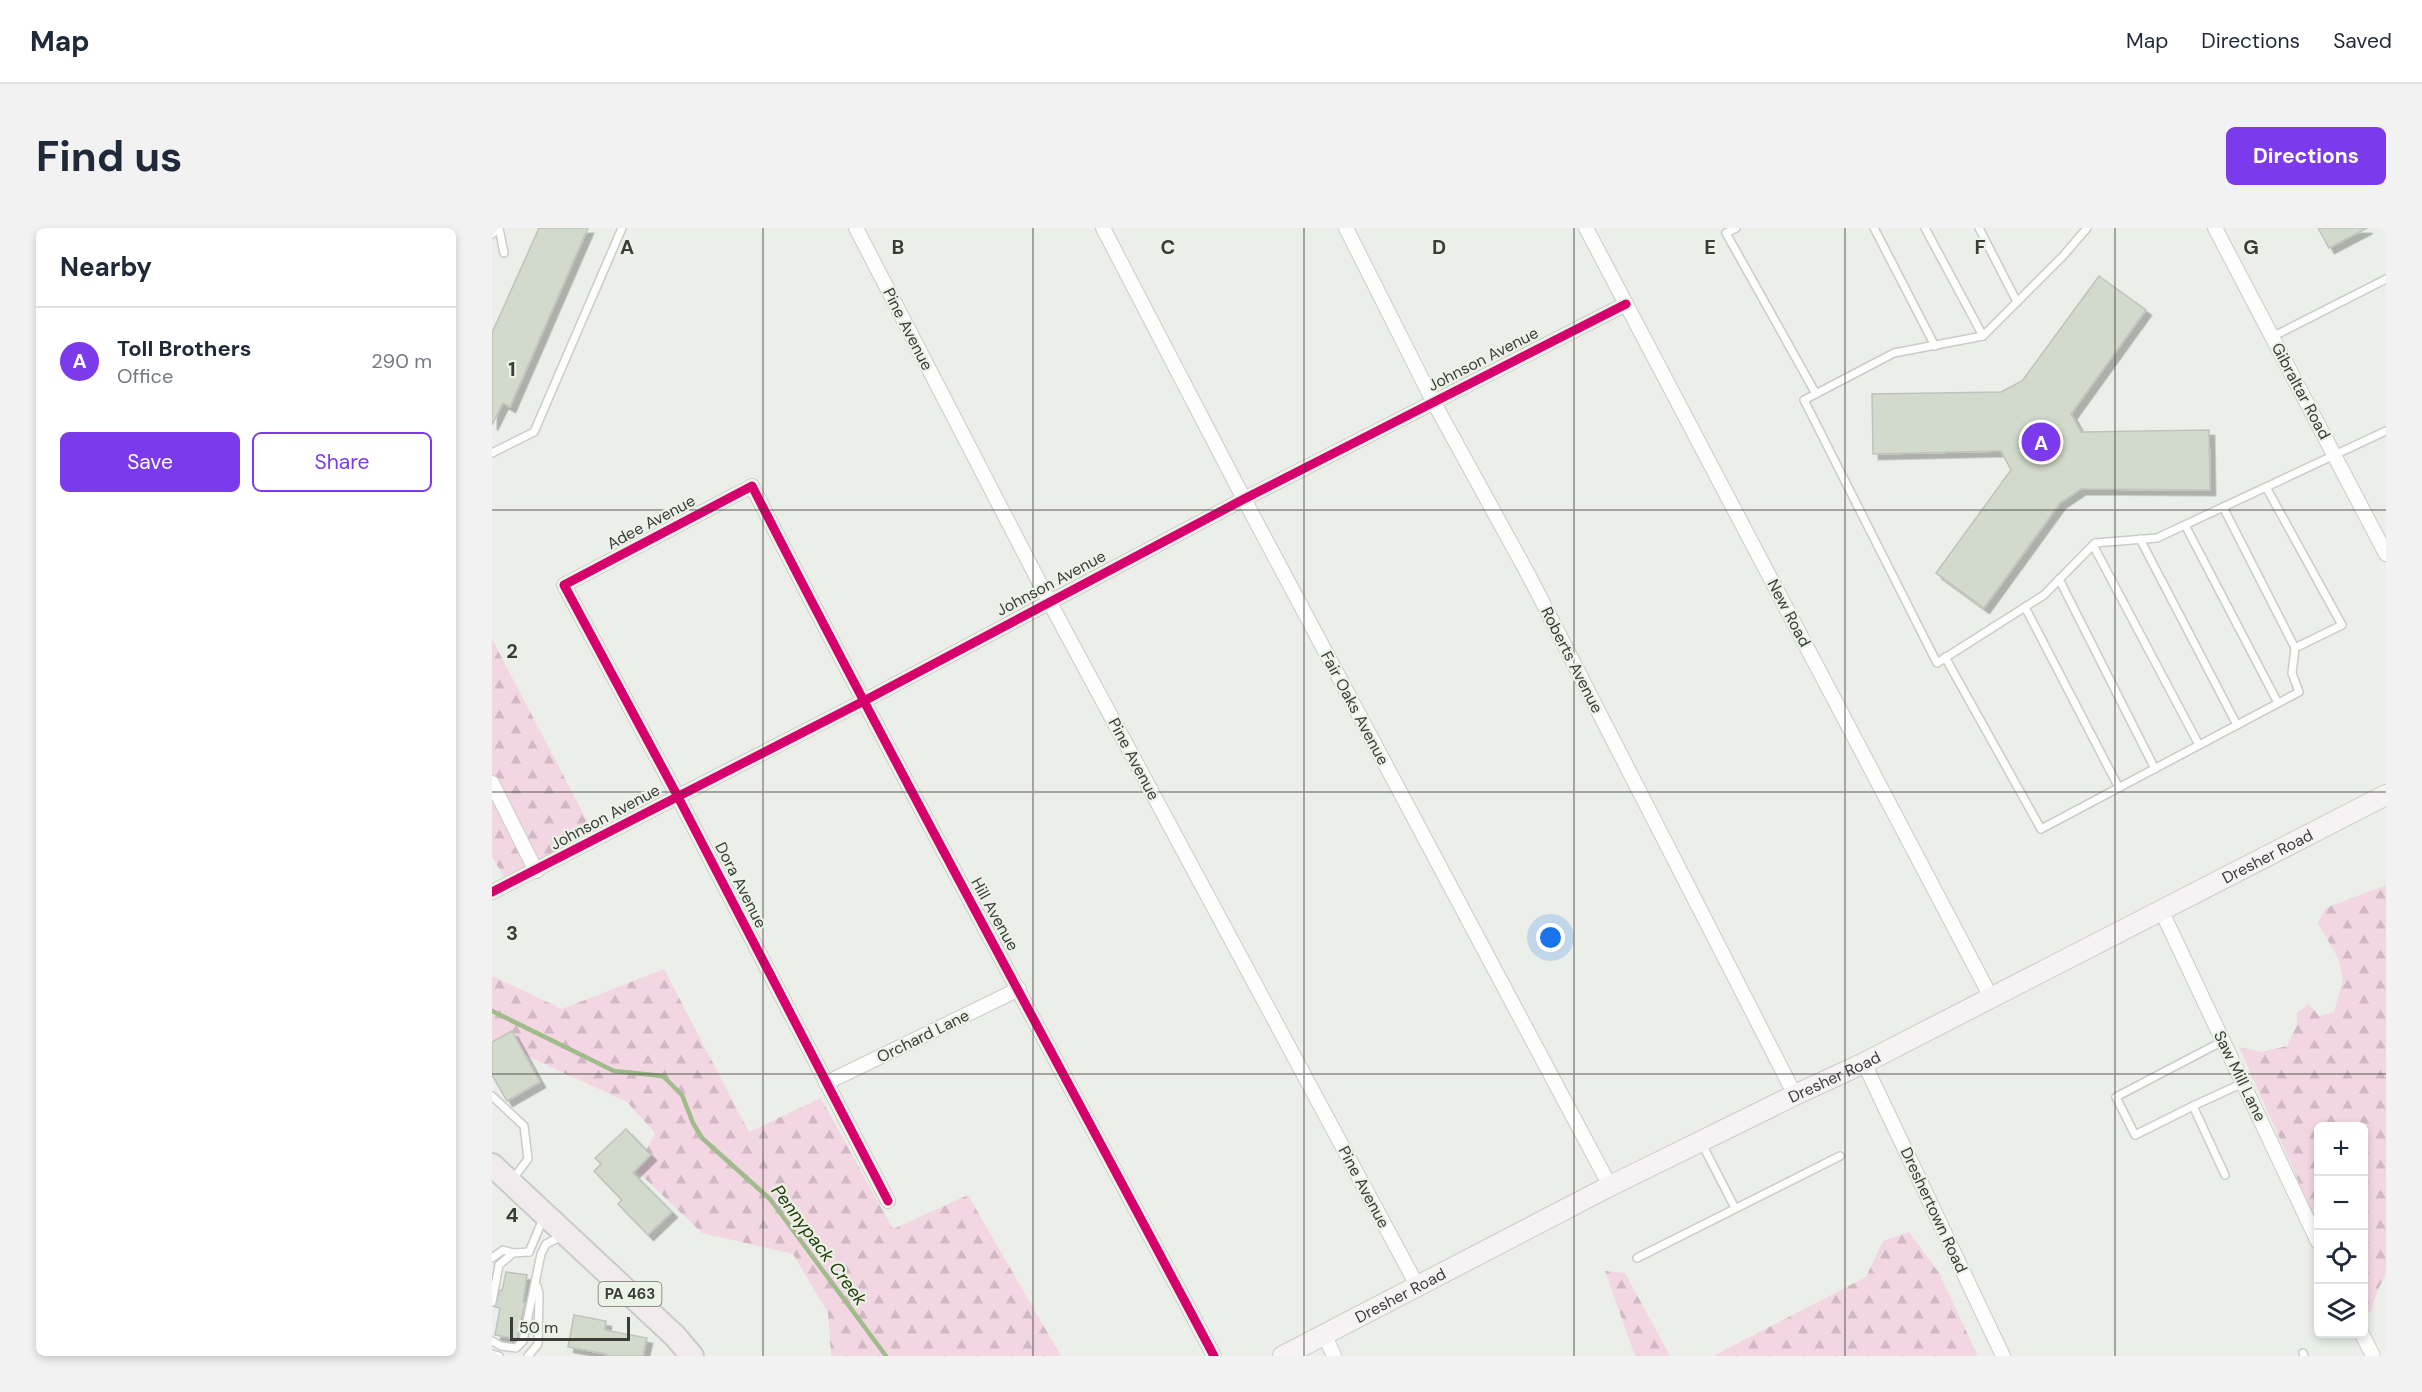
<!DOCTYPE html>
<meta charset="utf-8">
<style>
:root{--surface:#fff;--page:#f2f2f3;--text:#1f2937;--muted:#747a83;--line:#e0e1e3;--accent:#7c3aed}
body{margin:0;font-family:"DM Sans",sans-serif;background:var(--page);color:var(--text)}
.controls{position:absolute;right:18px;bottom:18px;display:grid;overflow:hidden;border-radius:9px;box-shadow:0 3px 9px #0003}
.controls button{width:54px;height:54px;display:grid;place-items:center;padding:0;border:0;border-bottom:2px solid var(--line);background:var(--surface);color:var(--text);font:30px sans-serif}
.scale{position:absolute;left:18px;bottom:15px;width:120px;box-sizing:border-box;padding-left:6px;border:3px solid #3a3c38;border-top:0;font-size:16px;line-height:21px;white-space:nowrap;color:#3a3c38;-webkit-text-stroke:4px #ebf2e6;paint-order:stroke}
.you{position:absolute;left:1059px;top:710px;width:21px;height:21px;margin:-15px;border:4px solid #fff;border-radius:50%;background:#1a73e8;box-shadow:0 0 0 9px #1a73e833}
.badge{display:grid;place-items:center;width:39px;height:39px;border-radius:50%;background:var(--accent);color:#fff;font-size:20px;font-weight:700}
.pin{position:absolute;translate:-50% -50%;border:3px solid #fff;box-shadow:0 2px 6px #0006}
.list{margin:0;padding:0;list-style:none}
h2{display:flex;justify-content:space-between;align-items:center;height:78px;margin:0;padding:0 24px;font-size:26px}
h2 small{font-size:20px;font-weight:400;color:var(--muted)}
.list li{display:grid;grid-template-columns:39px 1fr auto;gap:18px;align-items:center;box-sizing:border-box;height:108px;padding:0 24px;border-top:2px solid var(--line)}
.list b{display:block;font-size:22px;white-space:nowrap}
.list p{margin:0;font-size:20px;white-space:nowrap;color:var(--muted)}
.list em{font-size:20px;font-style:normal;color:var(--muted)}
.actions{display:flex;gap:12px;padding:18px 24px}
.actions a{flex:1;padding:14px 0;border:2px solid var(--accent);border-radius:9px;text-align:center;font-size:21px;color:var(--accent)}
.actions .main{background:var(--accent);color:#fff}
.icon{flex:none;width:33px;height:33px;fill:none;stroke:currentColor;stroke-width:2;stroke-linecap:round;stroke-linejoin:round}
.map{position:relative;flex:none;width:1894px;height:1128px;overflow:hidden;border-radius:9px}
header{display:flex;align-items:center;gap:36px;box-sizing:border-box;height:84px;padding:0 30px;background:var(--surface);border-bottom:2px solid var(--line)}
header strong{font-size:28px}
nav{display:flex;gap:33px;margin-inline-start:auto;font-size:21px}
.intro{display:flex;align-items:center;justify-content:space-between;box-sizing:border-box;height:144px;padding:0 36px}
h1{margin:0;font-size:42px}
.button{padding:15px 27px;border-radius:9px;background:var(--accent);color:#fff;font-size:21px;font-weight:700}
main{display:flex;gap:36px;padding:0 36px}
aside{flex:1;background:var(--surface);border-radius:9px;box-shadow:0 3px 9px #0003}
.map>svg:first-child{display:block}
.forest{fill:url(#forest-firs)}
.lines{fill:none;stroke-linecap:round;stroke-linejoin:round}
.stream{stroke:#a2bb8c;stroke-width:4.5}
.building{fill:#d2dacb;stroke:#bfc2be;stroke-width:1.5;filter:url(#shadow)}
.lane-casing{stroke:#caccc8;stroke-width:10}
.street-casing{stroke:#caccc8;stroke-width:16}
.secondary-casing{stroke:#caccc8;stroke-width:22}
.primary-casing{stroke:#c9cbc8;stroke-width:26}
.lane{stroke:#fcfdfc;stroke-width:7}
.street{stroke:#fcfdfc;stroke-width:14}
.secondary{stroke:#f7f3f5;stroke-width:20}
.primary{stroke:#f2ebee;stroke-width:22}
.cycleway-casing{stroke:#ebf2e6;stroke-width:13}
.cycleway{stroke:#d6006c;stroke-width:9}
.grid{fill:none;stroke:#3a3c38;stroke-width:1.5;stroke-opacity:0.55}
.labels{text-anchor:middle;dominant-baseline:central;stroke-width:4.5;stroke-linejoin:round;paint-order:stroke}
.shield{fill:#ebf2e6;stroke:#6f736c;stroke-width:1.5}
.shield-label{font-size:15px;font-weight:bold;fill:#3a3c38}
.street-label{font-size:16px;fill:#3a3c38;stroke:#ebf2e6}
.water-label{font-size:18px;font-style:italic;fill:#243b0b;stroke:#ebf2e6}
.grid-label{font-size:20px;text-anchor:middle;font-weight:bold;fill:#3a3c38;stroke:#ebf2e6;stroke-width:4.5;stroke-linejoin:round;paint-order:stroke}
</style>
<header>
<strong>Map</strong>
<nav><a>Map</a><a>Directions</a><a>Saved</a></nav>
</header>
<div class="intro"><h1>Find us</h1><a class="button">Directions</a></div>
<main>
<aside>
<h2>Nearby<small></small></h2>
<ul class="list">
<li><span class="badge">A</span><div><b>Toll Brothers</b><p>Office</p></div><em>290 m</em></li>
</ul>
<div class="actions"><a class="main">Save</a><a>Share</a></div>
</aside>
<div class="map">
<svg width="1894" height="1128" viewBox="0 0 1894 1128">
<defs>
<pattern id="forest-firs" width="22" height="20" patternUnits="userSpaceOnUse" patternTransform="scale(1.5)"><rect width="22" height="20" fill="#f2d7e3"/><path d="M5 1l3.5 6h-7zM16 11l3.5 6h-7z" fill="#d0b9c4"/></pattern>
<filter id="shadow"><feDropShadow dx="5.5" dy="5.5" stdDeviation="0" flood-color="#0004"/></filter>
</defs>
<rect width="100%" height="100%" fill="#ecefe9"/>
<g class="forest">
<polygon points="0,411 101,604 12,649 0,629"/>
<polygon points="1894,657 1894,1045 1885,1064 1879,1083 1872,1085 1872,898 1826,898 1826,997 1747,819 1770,824 1795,818 1805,797 1805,785 1817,776 1827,788 1842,784 1851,752 1846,730 1826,695 1834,680"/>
<polygon points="172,741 257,904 329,870 401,1001 476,967 569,1128 339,1128 336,1085 301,1026 210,1005 144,942 163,905 135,874 0,812 0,748 70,781"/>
<polygon points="1417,1004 1447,1045 1486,1128 1221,1128 1374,1049 1391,1013"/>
<polygon points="1113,1043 1133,1045 1178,1128 1143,1128"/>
</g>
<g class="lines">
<polyline class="stream" points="0,783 122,843 171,848 190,867 201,895 210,910 278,971 394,1128"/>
</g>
<g class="building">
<polygon points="47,0 96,0 18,179 11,175 0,197 0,105"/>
<polygon points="1826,0 1875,0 1837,20"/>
<polygon points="1607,48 1654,82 1579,186 1589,204 1717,202 1718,262 1589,261 1568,275 1492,380 1444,345 1519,242 1509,223 1381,226 1380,166 1509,164 1530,153"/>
<polygon points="20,803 48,854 15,873 0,847 0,814"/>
<polygon points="134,901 159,927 141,945 180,984 156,1007 126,976 130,972 102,943 109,936 103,930"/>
<polygon points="14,1044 35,1047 31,1074 33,1075 25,1111 3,1107 8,1080 3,1079 8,1062 10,1063"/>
<polygon points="82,1087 114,1093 113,1102 155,1110 151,1128 114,1128 115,1126 76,1119"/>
</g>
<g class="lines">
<defs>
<g id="lane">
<polyline points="7,0 12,25"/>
<polyline points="1244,0 1234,5 1324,166"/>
<polyline points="1382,0 1443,118"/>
<polyline points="1433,0 1491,108"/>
<polyline points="1487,0 1525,74"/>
<polyline points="1595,0 1571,28 1491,108 1402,125 1312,172 1445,435 1552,367 1603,315 1665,310 1894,203"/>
<polyline points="0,6 7,0"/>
<polyline points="1780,109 1894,51"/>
<polyline points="0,225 42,204 130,0"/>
<polyline points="1731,279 1803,420"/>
<polyline points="1693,297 1786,475"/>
<polyline points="1648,311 1745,497"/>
<polyline points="1601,317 1707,517"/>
<polyline points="1567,351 1663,541"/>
<polyline points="1533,379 1627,560"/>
<polyline points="1453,429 1549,601 1807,464 1800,445 1803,420 1850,397 1774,259"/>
<polyline points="0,868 32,898 36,931 20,952"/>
<polyline points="1701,878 1643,907 1624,869 1731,813"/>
<polyline points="1210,916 1243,980"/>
<polyline points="1733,947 1701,878 1751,855"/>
<polyline points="37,1024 51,991"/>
<polyline points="0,1030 11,1022 21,1025 37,1024"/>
<polyline points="1145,1030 1348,928"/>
<polyline points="0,1074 7,1037 21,1025"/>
<polyline points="0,1113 9,1118 24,1120 31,1113 49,1026 54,1016 70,1008"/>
<polyline points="1811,1125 1812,1128"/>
<polyline points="0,1126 7,1128"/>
<polyline points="36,1128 46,1116 47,1065 45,1058"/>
</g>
<g id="street">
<polyline points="364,0 557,373 926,1059"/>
<polyline points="611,0 752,271 1118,958"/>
<polyline points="854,0 941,173 1037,348 1303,867"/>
<polyline points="1094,0 1500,771"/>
<polyline points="1723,0 1894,326"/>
<polyline points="0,555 44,643"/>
<polyline points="0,664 370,474 752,271 1134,76"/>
<polyline points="1669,682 1826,1014"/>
<polyline points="1372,835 1511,1128"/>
<polyline points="334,855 527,761"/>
<path d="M396 973 185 567 72 357 260 258C410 551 568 838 722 1128"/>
<polyline points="832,1106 842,1128"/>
<polyline points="1870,1106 1881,1128"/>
</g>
<g id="secondary">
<path id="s1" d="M791 1128 1118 958 1303 867 1372 835 1894 567"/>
</g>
<polyline id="primary" points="0,937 183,1108 200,1128"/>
</defs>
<use href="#lane" class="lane-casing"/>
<use href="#street" class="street-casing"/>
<use href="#secondary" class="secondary-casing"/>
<use href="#primary" class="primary-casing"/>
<use href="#lane" class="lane"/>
<use href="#street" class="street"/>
<use href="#secondary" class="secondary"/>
<use href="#primary" class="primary"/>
<defs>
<g id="cycleway">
<polyline points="0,664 370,474 752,271 1134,76"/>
<path d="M396 973 185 567 72 357 260 258C410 551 568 838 722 1128"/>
</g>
</defs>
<use href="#cycleway" class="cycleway-casing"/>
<use href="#cycleway" class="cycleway"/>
</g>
<path class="grid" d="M271 0V1128M541 0V1128M812 0V1128M1082 0V1128M1353 0V1128M1623 0V1128M0 282H1894M0 564H1894M0 846H1894"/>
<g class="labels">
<rect class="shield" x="106.5" y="1054" width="63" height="24" rx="4.5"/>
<g class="shield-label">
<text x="138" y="1066">PA 463</text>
</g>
<g class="street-label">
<text transform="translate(416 101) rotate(63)">Pine Avenue</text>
<text transform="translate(991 131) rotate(-27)">Johnson Avenue</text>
<text transform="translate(1809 163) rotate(62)">Gibraltar Road</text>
<text transform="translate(159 294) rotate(-28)">Adee Avenue</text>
<text transform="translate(559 355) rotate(-28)">Johnson Avenue</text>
<text transform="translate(1297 385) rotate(62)">New Road</text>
<text transform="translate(1080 432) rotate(63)">Roberts Avenue</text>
<text transform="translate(863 480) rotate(62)">Fair Oaks Avenue</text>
<text transform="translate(642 531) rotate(62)">Pine Avenue</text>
<text transform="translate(113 589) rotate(-28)">Johnson Avenue</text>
<text stroke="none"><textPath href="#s1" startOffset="1104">Dresher Road</textPath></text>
<text transform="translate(249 657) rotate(63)">Dora Avenue</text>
<text transform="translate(503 686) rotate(61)">Hill Avenue</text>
<text transform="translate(431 808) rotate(-26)">Orchard Lane</text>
<text stroke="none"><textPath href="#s1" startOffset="618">Dresher Road</textPath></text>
<text transform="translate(1748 848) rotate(64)">Saw Mill Lane</text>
<text transform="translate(872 959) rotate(62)">Pine Avenue</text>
<text transform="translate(1442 982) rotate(65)">Dreshertown Road</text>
<text stroke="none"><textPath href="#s1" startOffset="132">Dresher Road</textPath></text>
</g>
<g class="water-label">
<text transform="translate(327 1017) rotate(53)">Pennypack Creek</text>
</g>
</g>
<g class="grid-label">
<text x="135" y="26">A</text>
<text x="406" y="26">B</text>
<text x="676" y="26">C</text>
<text x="947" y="26">D</text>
<text x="1218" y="26">E</text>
<text x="1488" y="26">F</text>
<text x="1759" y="26">G</text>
<text x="20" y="148">1</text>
<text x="20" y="430">2</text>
<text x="20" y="712">3</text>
<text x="20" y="994">4</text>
</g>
</svg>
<div class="controls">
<button>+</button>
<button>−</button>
<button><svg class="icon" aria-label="locate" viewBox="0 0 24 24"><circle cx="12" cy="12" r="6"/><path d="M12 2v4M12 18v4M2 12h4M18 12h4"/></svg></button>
<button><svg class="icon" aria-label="layers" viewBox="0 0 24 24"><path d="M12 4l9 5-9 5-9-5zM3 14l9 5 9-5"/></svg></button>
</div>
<div class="scale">50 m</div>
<div class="you"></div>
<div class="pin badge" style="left:1549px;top:214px">A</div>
</div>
</main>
